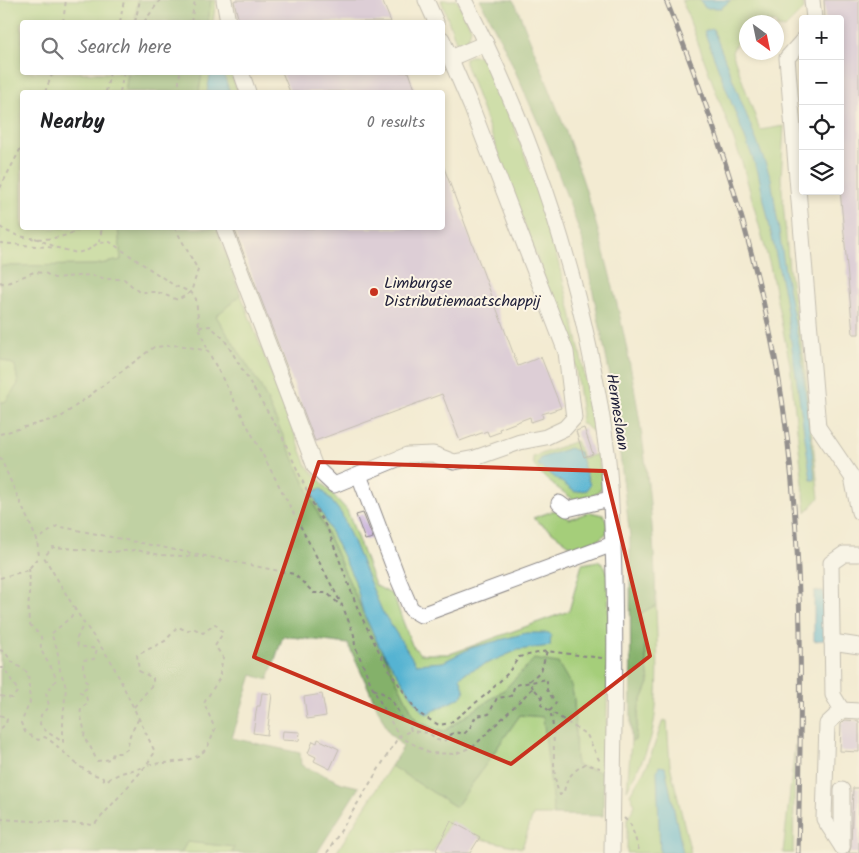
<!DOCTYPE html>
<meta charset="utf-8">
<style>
:root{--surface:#fff;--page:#f6f6f6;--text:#202124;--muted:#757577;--line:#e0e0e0}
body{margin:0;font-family:Kalam,sans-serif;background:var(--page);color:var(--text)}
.controls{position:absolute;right:15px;top:15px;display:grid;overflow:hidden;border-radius:5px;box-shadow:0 2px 8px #0003}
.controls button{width:45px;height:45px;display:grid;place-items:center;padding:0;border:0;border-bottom:1px solid var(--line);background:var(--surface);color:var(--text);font:25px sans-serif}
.compass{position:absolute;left:739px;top:15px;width:45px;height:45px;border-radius:50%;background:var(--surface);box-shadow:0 2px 8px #0003;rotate:147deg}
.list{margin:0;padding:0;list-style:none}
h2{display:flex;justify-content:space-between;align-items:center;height:65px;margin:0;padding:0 20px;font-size:21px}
h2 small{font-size:16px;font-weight:400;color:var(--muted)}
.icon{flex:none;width:28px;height:28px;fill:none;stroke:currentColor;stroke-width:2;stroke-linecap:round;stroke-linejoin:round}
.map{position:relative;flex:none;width:859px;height:853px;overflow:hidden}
.search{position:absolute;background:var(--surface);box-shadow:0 2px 8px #0003;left:20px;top:20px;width:425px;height:55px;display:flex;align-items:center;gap:12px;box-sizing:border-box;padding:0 18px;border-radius:5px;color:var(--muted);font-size:19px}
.panel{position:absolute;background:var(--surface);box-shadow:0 2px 8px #0003;left:20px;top:90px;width:425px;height:140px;border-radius:5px}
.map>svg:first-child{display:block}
.green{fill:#a5ce7a;stroke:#64785a}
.forest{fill:#84b16a;stroke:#536a52}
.water{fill:#54b3d2;stroke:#3b6a86}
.building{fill:#c3abdc}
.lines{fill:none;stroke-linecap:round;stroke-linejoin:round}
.minor-casing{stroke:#8a8686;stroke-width:17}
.path{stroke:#8a8686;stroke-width:2;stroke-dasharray:4 4;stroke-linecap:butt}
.minor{stroke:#fff;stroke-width:15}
.rail-casing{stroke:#22223b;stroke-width:5}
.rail{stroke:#fcf5e5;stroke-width:3;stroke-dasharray:9;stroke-linecap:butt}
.marked{fill:none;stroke:#c8321e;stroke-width:4;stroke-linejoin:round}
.poi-dot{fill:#c8321e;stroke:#fcf5e5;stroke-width:2}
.labels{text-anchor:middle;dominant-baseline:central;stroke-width:4;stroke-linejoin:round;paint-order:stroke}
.poi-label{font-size:16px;fill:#22223b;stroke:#fcf5e5;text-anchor:start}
.street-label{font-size:16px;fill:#22223b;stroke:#fcf5e5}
</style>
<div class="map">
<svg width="859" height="853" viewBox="0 0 859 853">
<rect width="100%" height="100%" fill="#fcf5e5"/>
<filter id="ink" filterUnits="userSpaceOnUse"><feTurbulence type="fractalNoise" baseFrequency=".02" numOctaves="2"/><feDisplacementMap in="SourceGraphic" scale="10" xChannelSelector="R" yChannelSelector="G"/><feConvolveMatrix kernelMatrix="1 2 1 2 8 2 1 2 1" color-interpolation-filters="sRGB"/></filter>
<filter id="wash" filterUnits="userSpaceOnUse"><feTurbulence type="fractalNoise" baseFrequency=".0096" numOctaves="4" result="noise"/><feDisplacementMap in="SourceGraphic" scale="20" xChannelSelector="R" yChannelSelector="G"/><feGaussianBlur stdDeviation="1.12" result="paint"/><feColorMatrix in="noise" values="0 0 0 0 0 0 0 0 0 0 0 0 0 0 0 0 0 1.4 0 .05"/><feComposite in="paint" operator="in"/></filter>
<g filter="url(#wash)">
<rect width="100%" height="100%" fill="#f3ebd2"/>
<g class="green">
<polygon points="0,0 138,0 135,22 22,22 22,72 128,73 125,92 22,92 22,228 118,228 121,260 95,265 2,266 0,268"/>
<polygon points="211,0 216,0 213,22 208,22"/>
<path d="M441 0H457L471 28C469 37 468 40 460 44L456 42Z"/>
<polygon points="682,0 700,0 705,7 721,8 731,0 803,0 804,9 785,28 777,27 776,22 746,22 732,52 760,130 784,126 781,178 789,270 804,359 819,498 806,512 790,365 770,266 742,162"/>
<path d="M470 56H481L487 61C540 180 574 304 595 433L580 422 582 415 576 370 569 345 465 63V58Z"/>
<polygon points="202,72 231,73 238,92 199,92"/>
<polygon points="241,295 307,466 347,510 375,585 393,595 412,645 420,654 450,654 569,611 582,564 598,561 605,566 609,577 606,766 604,773 576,766 574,698 534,659 505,689 443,732 417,722 363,612 261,387 216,316"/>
<polygon points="0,359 15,365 18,384 5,402 0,402"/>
<path d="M576 441 583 458 598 454 603 487 593 496 574 500C563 491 530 472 533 457Z"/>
<polygon points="556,510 569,519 590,512 603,515 607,523 607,533 598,540 574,548 533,518"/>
<path d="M656 605C657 648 661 692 652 733 647 754 636 772 627 790L631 741 635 740 639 707 649 683 641 613Z"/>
<polygon points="520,715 544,717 554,815 533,815 522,848 482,839 450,821 433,853 336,853 391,766 456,807"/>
<polygon points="663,720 667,721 670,765 691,853 627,853 627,820 635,805 630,794 648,764"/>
<polygon points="795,745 793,853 783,853"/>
<polygon points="187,842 235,847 232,853 181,853"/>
</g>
<g class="forest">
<polygon points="138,0 211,0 208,22 135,22"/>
<path d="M480 0H513L517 7C540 66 565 124 584 184 627 320 653 462 656 605L641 613 649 683 639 707 635 740 631 741 630 537 611 381 582 238 548 145 504 46Z"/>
<polygon points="128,73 202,73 199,92 125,92"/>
<polygon points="118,228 217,228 241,295 216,316 261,387 363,612 417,722 443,732 505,689 534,659 558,663 571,685 574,698 576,765 604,773 603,816 554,815 543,717 520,715 456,807 391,766 403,747 389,733 348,644 283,636 268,680 252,675 232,738 300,753 301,765 342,783 359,787 317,853 232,853 234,847 187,842 181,853 0,853 0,402 5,402 18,384 15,365 0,359 0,268 2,266 95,265 121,260"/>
</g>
<g class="water">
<polygon points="700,0 731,0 721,8 705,8"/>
<polygon points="713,29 771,178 786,277 802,361 815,480 811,480 784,293 758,172 704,31"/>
<polygon points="216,73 223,73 230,92 207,92 210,76"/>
<polygon points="570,448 579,452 590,485 587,490 575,492 538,465 541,458"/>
<polygon points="321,488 341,513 382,611 416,664 443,662 471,648 526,633 549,633 551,636 550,646 518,650 465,673 460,677 465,692 461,697 427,714 421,710 379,646 363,612 355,581 312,493"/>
<polygon points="814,591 824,591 824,640 814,641"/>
<polygon points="659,766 665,767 683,853 660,853 657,771"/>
</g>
<g id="blocks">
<g class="building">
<polygon points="236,0 382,0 391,22 239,22 234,1"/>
<polygon points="824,0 859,0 859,334 853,334 840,189 840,19 825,19"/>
<polygon points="282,72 409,72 416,92 290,92"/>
<polygon points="443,165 518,366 541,357 561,408 542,414 543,418 531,422 530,417 499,429 500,432 489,436 487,431 460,441 442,394 315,441 234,228 442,228"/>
<polygon points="584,428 593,454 584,457 576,431"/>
<polygon points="363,513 373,538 365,540 356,515"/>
<polygon points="262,693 272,694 267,735 253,733 257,706 260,706"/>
<polygon points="322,694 326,716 307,719 304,697"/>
<polygon points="845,720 859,721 859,752 840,751 841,724"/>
<polygon points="283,731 300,732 299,741 282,740"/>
<polygon points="318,739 339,749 330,769 314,761 316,757 308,753 313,741 317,743"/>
<polygon points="853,788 859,788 859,853 849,853 851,847"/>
<polygon points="451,821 480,837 470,853 441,853 436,850"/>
</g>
</g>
</g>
<g filter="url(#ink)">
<use href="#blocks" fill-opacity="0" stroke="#8a8686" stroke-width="1"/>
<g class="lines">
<defs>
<g id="minor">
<polyline points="224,0 228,22"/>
<polyline points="426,0 436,22"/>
<path d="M464 0C537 141 586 294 607 452 611 483 611 514 613 544 617 647 613 750 612 853"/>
<polyline points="812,0 814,19"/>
<polyline points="803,40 787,58 818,427 852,477 859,512"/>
<polyline points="451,58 486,43"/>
<polyline points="241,72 248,92"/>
<polyline points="224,228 315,467 334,485 407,455 433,454 454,462 475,458 520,442 546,437 565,428 574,418 566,352 471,106 442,39"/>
<polyline points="359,475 399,581 411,609 421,615 613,544"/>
<polyline points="559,503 567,509 610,499"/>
<polyline points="832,642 859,646"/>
<polyline points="842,710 833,695 831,563 844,554 859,554"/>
<polyline points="842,847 824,819 827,724 842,710 859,711"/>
<polyline points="842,847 842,790"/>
</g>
</defs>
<use href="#minor" class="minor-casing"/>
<g class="path">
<polyline points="63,22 66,0"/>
<polyline points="120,22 124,0"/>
<polyline points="135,22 140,0"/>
<polyline points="144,22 160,0"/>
<polyline points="191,22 195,0"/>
<polyline points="45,92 53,72"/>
<polyline points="106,92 110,72"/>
<polyline points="120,92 124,72"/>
<polyline points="178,92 180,72"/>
<polyline points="0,188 22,146"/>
<path d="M0 227C21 242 60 243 81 228"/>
<polyline points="35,238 56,247"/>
<polyline points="99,242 102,228"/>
<polyline points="0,243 58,248 77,253 88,250 98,243 110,242 175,286 191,292 196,299 199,327 208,351"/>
<polyline points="0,282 5,284 34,272 45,273 54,278 90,275 107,279 124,279 139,292 157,292 178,300 191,292 198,270 175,228"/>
<polyline points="199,327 210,326 224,339 281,434 312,502 328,530 359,612 387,667 418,713 439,725 450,723 488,693 508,673 519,657 547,651"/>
<path d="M0 434 61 417 154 347 179 345 208 351 343 607 354 635 355 646 373 689 399 736 429 753 455 754 474 746 533 688 542 697 541 705 550 711C558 738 549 772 560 795L564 792C566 778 573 771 585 764L600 768"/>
<polyline points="0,457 37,540 57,526 294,574 314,593 327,593 341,606"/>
<path d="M29 568C31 586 27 603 29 621 30 628 38 631 41 637 42 640 40 645 41 648 44 660 54 668 56 680L46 693 49 706 41 715 40 724 47 732 63 742V720L66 687 60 670 57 648 51 634 71 617 75 609 84 623 76 640 78 646 97 649 94 659 83 660C82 670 87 677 87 687L80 692 86 697 88 703 81 708C79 719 86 726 84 738L90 746 97 761 111 759 113 753H121L127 749 130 735 139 718"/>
<polyline points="0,578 28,570 39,556 37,540"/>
<polyline points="75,609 44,557 53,547 110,552 136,550 161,555 204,557"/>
<path d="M0 650 5 652 11 661 28 673 30 702 21 723 25 732 38 740 45 737C67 751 75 770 102 777L105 781 121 773 145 767"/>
<polyline points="0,668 4,668 18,691 12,698 0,696"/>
<polyline points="533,688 529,681 541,671 547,651 602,658"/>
<path d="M373 689C389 694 396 704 401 719L409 723 411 731 429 733 437 740 444 741 454 732 464 734 470 728 476 716 489 714 497 698 511 696 515 685 547 679V690L556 703 550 711 587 735 600 762"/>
<path d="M134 707 153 684V678L139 671 137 655 165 641 178 627 188 631 193 628 203 633 215 624 223 633 215 646 223 657 219 679 204 703 215 729C212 736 210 745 204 751 192 764 162 762 145 765"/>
<polyline points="0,715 7,719 6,724 0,729"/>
<polyline points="624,818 631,825 640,853"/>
<polyline points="0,819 94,825 145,767 155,752 111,661 84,623"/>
<polyline points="327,853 399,736 410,731"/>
</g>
<use href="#minor" class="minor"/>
<defs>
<path id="rail" d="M666 0C715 122 753 238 777 368 805 527 802 692 798 853"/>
</defs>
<use href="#rail" class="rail-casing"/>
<use href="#rail" class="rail"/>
</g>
</g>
<path d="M0 0H859V853H0ZM319 462 605 471 650 656 511 764 254 657Z" fill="#f3ebd2" fill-opacity=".55" fill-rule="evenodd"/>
<path class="marked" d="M319 462 605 471 650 656 511 764 254 657Z"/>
<circle class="poi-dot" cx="374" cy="292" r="5"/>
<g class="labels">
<g class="poi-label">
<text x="384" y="283">Limburgse<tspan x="384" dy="18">Distributiemaatschappij</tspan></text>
</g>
<g class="street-label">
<text transform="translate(617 412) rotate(81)">Hermeslaan</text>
</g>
</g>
</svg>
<div class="controls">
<button>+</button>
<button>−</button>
<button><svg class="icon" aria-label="locate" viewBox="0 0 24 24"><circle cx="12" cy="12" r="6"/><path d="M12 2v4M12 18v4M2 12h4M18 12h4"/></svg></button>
<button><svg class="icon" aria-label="layers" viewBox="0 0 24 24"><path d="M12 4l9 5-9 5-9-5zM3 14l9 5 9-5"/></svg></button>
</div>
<svg class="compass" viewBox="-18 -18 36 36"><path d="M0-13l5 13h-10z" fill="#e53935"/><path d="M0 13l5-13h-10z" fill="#757577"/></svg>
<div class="search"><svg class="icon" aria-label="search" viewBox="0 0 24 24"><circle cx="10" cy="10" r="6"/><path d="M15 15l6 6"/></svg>Search here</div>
<section class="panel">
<h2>Nearby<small>0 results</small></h2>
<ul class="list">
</ul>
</section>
</div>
